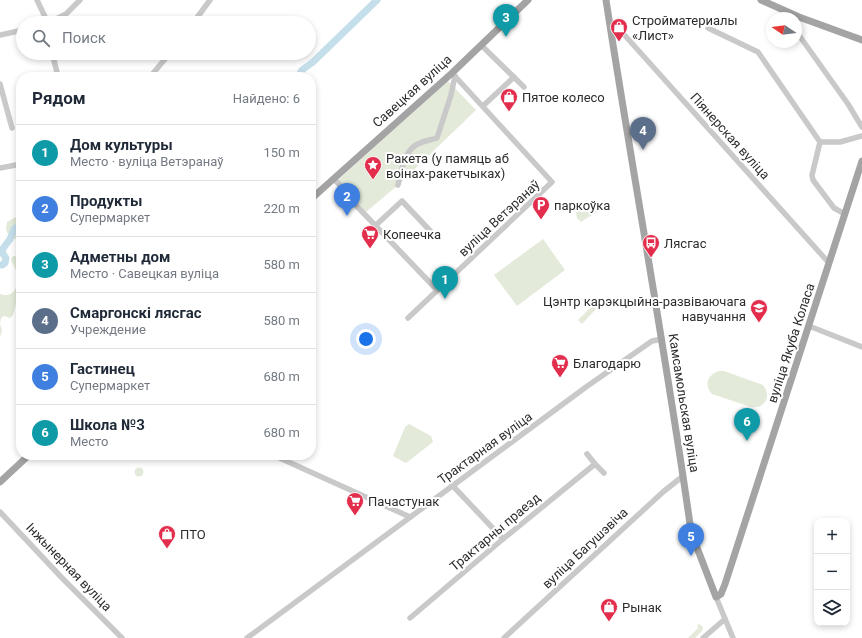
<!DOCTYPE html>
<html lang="ru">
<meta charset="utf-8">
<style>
:root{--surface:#fff;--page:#f6f6f7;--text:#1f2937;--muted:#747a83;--line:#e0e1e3;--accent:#0f766e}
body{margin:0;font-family:Roboto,sans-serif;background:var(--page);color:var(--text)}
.controls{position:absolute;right:12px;bottom:12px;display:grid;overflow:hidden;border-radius:8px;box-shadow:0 2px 6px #0003}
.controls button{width:36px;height:36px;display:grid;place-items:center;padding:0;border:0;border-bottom:1px solid var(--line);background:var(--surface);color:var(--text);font:20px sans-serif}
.compass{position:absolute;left:766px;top:12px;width:36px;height:36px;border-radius:50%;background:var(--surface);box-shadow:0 2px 6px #0003;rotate:283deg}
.you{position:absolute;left:366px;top:339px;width:14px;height:14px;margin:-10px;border:3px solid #fff;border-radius:50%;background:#1a73e8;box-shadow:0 0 0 6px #1a73e833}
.badge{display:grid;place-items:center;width:26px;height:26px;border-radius:50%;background:var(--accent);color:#fff;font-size:13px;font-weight:700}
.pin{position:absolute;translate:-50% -33px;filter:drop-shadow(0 1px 2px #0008)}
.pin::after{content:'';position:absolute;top:21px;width:14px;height:12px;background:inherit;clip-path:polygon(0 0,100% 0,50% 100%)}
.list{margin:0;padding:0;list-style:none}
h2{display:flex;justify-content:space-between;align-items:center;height:52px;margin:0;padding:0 16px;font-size:17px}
h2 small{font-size:13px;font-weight:400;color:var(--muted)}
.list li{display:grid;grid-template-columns:26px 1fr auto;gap:12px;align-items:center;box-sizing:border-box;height:56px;padding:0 16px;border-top:1px solid var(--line)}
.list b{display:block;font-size:15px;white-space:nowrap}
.list p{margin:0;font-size:13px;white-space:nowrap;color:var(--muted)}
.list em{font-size:13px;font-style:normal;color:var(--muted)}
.icon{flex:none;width:22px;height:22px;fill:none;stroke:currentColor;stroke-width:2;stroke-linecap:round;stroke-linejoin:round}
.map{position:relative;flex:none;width:862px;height:638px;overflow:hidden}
.search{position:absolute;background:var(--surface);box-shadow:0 2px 6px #0003;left:16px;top:16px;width:300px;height:44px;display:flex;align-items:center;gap:10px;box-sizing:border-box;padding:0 14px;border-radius:22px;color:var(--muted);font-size:15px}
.panel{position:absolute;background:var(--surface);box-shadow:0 2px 6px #0003;left:16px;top:72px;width:300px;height:388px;border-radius:16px}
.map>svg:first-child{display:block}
.green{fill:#e3ead9}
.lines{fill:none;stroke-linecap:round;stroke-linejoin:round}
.stream{stroke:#c5dfea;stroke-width:1}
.river{stroke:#c5dfea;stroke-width:7}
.minor{stroke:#c9c9c9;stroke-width:5.5}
.major{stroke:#a4a4a4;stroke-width:7}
.labels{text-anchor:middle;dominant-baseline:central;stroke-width:4;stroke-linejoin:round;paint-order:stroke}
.poi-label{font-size:13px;fill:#2c2c2c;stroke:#fff;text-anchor:start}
.street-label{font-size:13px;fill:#2c2c2c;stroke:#fff}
</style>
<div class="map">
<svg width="862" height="638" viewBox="0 0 862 638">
<rect width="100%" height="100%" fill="#fff"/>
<g class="green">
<polygon points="448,81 476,110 398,185 366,212 338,180"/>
<path d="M585 204 594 206 598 212C592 215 586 218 581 222L577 218 576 212Z"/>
<polygon points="21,214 21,243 8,234 6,230 7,222"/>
<polygon points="543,239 565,270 517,306 494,275"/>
<path d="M13 256H21V301L16 304 13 315 10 318 4 316 1 318 0 324 2 330 0 338V294C17 299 18 284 16 271 15 267 12 263 11 259Z"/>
<polygon points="595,303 597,308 582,324 578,320"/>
<path d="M719 371H724L763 385C772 396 765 409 751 407L712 394C704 385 707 375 719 371Z"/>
<polygon points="409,424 431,436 433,442 406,463 393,456 405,427"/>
<circle cx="139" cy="472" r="4.5"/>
<polygon points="698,624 699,624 703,627 702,631 695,638 688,638 698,628"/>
</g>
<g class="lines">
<polyline class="stream" points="0,250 2,250"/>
<g class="river">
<polyline points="298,77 302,70 313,62 377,0"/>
<polyline points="0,265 2,265 5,263 6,258 3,254 2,250 10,239 14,229 21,224"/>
</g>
<g class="minor">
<polyline points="37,0 48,23"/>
<polyline points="783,11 788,18"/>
<polyline points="48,23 66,14 80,0"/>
<polyline points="193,23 210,0"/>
<polyline points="708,28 758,52 820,142 840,142 862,136"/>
<polyline points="611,31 620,30 829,263"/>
<polyline points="796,31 848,104 862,127"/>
<polyline points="0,35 23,30"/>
<polyline points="481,45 524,87"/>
<polyline points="52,53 58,76"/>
<polyline points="150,77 170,53"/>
<polyline points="0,84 12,128"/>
<polyline points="483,106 514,77"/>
<polyline points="820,142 812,175 813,180 834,208 845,214"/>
<polyline points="0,168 21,164"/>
<polyline points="333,179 338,183 350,199 437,290"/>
<path d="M398 185C401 172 404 152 416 145 422 141 431 140 437 138L451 95 455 76"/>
<polyline points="376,225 402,201 437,238"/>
<polyline points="408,318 552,182 452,73"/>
<polyline points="809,326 862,347"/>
<polyline points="587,454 595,464 604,473"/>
<polyline points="273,455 410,517"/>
<polyline points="452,485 503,539"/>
<polyline points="0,512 63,579 122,638"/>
<polyline points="716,597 733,638"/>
<polyline points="410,618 503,539 595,464"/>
<polyline points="247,638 586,387 652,341 662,339"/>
<polyline points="504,638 663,492 683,476"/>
<polyline points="703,638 725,619"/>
</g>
<g class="major">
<path d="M606 0C633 175 665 348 690 524L696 545 716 597 721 594 725 584 862 161"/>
<polyline points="761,0 799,17 862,40"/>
<polyline points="311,199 452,73 528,0"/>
<polyline points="0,482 29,455"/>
</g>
</g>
<defs>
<symbol id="shop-pin" viewBox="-11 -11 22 30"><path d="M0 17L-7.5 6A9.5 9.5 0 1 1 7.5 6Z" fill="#e22e4c" stroke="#fff"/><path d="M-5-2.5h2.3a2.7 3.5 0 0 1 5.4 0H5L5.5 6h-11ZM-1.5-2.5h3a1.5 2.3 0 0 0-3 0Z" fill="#fff"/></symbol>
<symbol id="sight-pin" viewBox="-11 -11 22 30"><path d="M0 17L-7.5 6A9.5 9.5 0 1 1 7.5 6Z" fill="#e22e4c" stroke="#fff"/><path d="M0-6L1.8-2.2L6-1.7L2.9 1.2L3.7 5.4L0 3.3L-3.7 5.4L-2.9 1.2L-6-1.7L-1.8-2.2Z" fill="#fff"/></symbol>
<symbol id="parking-pin" viewBox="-11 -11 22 30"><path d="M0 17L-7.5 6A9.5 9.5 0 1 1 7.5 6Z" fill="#e22e4c" stroke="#fff"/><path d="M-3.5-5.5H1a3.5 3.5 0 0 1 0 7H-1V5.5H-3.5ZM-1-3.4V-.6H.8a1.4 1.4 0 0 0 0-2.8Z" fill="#fff"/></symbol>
<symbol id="supermarket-pin" viewBox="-11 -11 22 30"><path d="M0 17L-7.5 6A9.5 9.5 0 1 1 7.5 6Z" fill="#e22e4c" stroke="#fff"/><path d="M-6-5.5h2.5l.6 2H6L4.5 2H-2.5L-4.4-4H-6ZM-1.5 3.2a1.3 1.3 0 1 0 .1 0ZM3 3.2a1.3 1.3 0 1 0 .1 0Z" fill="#fff"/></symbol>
<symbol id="bus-pin" viewBox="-11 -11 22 30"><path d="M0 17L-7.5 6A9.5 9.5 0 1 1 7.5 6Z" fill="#e22e4c" stroke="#fff"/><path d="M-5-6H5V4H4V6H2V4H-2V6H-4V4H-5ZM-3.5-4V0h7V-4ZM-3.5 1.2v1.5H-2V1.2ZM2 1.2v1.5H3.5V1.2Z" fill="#fff"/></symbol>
<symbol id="school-pin" viewBox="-11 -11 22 30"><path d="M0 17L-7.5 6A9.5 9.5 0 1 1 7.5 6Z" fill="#e22e4c" stroke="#fff"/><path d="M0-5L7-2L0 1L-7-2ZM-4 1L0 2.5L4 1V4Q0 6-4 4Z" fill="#fff"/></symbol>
</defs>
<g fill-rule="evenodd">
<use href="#shop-pin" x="609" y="17" width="20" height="27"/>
<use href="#shop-pin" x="499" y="87" width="20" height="27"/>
<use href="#sight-pin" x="363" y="155" width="20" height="27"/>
<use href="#parking-pin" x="531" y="195" width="20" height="27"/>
<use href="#supermarket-pin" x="360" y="224" width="20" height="27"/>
<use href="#bus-pin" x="641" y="233" width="20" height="27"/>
<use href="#school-pin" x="749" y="298" width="20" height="27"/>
<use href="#supermarket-pin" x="550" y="353" width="20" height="27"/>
<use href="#supermarket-pin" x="345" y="491" width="20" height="27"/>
<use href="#shop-pin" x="157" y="524" width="20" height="27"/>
<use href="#shop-pin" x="599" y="597" width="20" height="27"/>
</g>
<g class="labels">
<g class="poi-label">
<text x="632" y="20">Стройматериалы<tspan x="632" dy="15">«Лист»</tspan></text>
<text x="522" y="97">Пятое колесо</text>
<text x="386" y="158">Ракета (у памяць аб<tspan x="386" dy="15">воінах-ракетчыках)</tspan></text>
<text x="554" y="205">паркоўка</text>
<text x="383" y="234">Копеечка</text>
<text x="664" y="243">Лясгас</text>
<text x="746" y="301" text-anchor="end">Цэнтр карэкцыйна-развіваючага<tspan x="746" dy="15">навучання</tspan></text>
<text x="573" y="363">Благодарю</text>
<text x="368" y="501">Пачастунак</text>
<text x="180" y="534">ПТО</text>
<text x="622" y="607">Рынак</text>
</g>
<g class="street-label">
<text transform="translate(412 91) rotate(-42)">Савецкая вуліца</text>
<text transform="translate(730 136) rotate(48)">Піянерская вуліца</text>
<text transform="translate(499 218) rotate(-43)">вуліца Ветэранаў</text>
<text transform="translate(791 343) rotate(-72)">вуліца Якуба Коласа</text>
<text transform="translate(684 403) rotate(81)">Камсамольская вуліца</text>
<text transform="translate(485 448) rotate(-36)">Трактарная вуліца</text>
<text transform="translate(495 532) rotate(-40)">Трактарны праезд</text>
<text transform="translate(585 548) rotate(-43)">вуліца Багушэвіча</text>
<text transform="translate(69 567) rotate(46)">Інжынерная вуліца</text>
</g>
</g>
</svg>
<div class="controls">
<button>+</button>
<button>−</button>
<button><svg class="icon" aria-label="layers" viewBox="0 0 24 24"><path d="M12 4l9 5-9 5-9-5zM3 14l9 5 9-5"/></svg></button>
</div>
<svg class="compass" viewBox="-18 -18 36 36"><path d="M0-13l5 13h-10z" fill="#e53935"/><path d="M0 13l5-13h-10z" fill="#747a83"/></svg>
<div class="you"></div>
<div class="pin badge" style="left:445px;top:299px;background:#0f9aa8">1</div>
<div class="pin badge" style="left:347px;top:216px;background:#3f7fe0">2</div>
<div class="pin badge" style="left:506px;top:37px;background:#0f9aa8">3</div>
<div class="pin badge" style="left:643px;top:150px;background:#5c6f8a">4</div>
<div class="pin badge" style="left:691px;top:556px;background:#3f7fe0">5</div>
<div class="pin badge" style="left:747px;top:441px;background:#0f9aa8">6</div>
<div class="search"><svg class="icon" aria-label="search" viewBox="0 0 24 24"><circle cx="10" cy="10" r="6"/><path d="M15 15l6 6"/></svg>Поиск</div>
<section class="panel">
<h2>Рядом<small>Найдено: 6</small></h2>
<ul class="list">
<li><span class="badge" style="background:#0f9aa8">1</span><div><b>Дом культуры</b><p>Место · вуліца Ветэранаў</p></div><em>150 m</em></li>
<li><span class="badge" style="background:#3f7fe0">2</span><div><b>Продукты</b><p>Супермаркет</p></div><em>220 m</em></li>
<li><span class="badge" style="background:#0f9aa8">3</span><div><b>Адметны дом</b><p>Место · Савецкая вуліца</p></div><em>580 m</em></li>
<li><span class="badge" style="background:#5c6f8a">4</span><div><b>Смаргонскі лясгас</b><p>Учреждение</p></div><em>580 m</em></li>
<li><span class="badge" style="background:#3f7fe0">5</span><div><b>Гастинец</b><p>Супермаркет</p></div><em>680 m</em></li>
<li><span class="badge" style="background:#0f9aa8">6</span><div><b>Школа №3</b><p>Место</p></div><em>680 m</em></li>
</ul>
</section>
</div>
